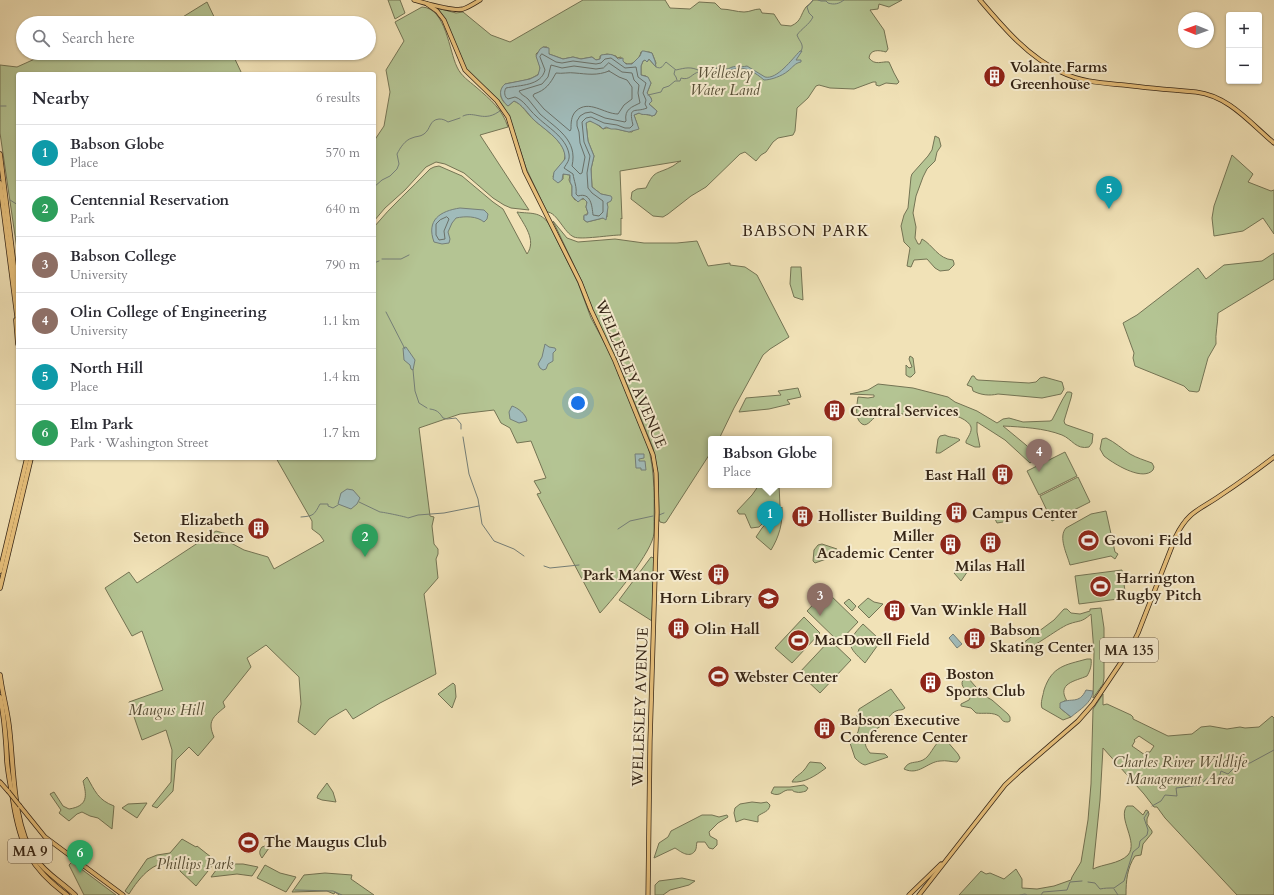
<!DOCTYPE html>
<meta charset="utf-8">
<style>
:root{--surface:#fff;--page:#f7f7f7;--text:#2b2b33;--muted:#7c7c81;--line:#e1e1e2;--accent:#7c3aed}
body{margin:0;font-family:Cardo,serif;background:var(--page);color:var(--text)}
.controls{position:absolute;right:12px;top:12px;display:grid;overflow:hidden;border-radius:4px;box-shadow:0 1px 3px #0004}
.controls button{width:36px;height:36px;display:grid;place-items:center;padding:0;border:0;border-bottom:1px solid var(--line);background:var(--surface);color:var(--text);font:20px sans-serif}
.compass{position:absolute;left:1178px;top:12px;width:36px;height:36px;border-radius:50%;background:var(--surface);box-shadow:0 1px 3px #0004;rotate:271deg}
.you{position:absolute;left:578px;top:403px;width:14px;height:14px;margin:-10px;border:3px solid #fff;border-radius:50%;background:#1a73e8;box-shadow:0 0 0 6px #1a73e833}
.badge{display:grid;place-items:center;width:26px;height:26px;border-radius:50%;background:var(--accent);color:#fff;font-size:13px;font-weight:700}
.pin{position:absolute;translate:-50% -33px;filter:drop-shadow(0 1px 2px #0008)}
.pin::after{content:'';position:absolute;top:21px;width:14px;height:12px;background:inherit;clip-path:polygon(0 0,100% 0,50% 100%)}
.popup{position:absolute;left:708px;top:436px;width:124px;height:52px;box-sizing:border-box;display:grid;place-content:center;border-radius:4px;background:var(--surface);filter:drop-shadow(0 1px 3px #0005);font-size:13px;white-space:nowrap;color:var(--muted)}
.popup b{font-size:15px;color:var(--text)}
.popup::after{content:'';position:absolute;left:50%;top:100%;margin-left:-8px;border:8px solid transparent;border-top-color:var(--surface)}
.list{margin:0;padding:0;list-style:none}
h2{display:flex;justify-content:space-between;align-items:center;height:52px;margin:0;padding:0 16px;font-size:17px}
h2 small{font-size:13px;font-weight:400;color:var(--muted)}
.list li{display:grid;grid-template-columns:26px 1fr auto;gap:12px;align-items:center;box-sizing:border-box;height:56px;padding:0 16px;border-top:1px solid var(--line)}
.list b{display:block;font-size:15px;white-space:nowrap}
.list p{margin:0;font-size:13px;white-space:nowrap;color:var(--muted)}
.list em{font-size:13px;font-style:normal;color:var(--muted)}
.icon{flex:none;width:22px;height:22px;fill:none;stroke:currentColor;stroke-width:2;stroke-linecap:round;stroke-linejoin:round}
.map{position:relative;flex:none;width:1274px;height:895px;overflow:hidden}
.search{position:absolute;background:var(--surface);box-shadow:0 1px 3px #0004;left:16px;top:16px;width:360px;height:44px;display:flex;align-items:center;gap:10px;box-sizing:border-box;padding:0 14px;border-radius:22px;color:var(--muted);font-size:15px}
.panel{position:absolute;background:var(--surface);box-shadow:0 1px 3px #0004;left:16px;top:72px;width:360px;height:388px;border-radius:4px}
.map>svg:first-child{display:block}
.green{fill:#b4c493;stroke:#747454;fill-rule:evenodd}
.water{fill:#a0bbba;stroke:#757f78}
.lines{fill:none;stroke-linecap:round;stroke-linejoin:round}
.shore{stroke:#6a7068;stroke-width:1}
.stream{stroke:#757f78;stroke-width:1}
.major-casing{stroke:#352516;stroke-width:5}
.highway-casing{stroke:#352516;stroke-width:5.5}
.major{stroke:#e8c17c;stroke-width:3.5}
.highway{stroke:#e8c17c;stroke-width:4}
.major-bridge-casing{stroke:#352516;stroke-width:5;stroke-linecap:butt}
.major-bridge{stroke:#e8c17c;stroke-width:3.5}
.labels{text-anchor:middle;dominant-baseline:central;stroke-width:4;stroke-linejoin:round;paint-order:stroke}
.shield{fill:#f6ecd0;stroke:#6f614e;stroke-width:1}
.shield-label{font-size:14px;font-weight:bold;fill:#352516}
.poi-label{font-size:15px;font-weight:bold;fill:#352516;stroke:#f6ecd0;text-anchor:start}
.park-label{font-size:15px;font-style:italic;fill:#554d35;stroke:#f6ecd0}
.street-label{font-size:15px;fill:#352516;stroke:#f6ecd0}
.neighbourhood-label{font-size:16px;letter-spacing:1px;fill:#352516;stroke:#f6ecd0}
</style>
<div class="map">
<svg width="1274" height="895" viewBox="0 0 1274 895">
<rect width="100%" height="100%" fill="#f1e2b7"/>
<filter id="stains"><feTurbulence type="fractalNoise" baseFrequency=".005" numOctaves="4"/><feColorMatrix values="0 0 0 0 .2 0 0 0 0 .09 0 0 0 0 .02 0 0 0 .5 -.17"/></filter>
<radialGradient id="worn" r=".72"><stop offset=".6" stop-color="#630" stop-opacity="0"/><stop offset="1" stop-color="#630" stop-opacity=".3"/></radialGradient>
<g class="green">
<polygon points="388,0 400,0 405,13 395,19"/>
<path d="M583 0H665L670 8 690 9 699 2 715 3 721 9C729 9 737 12 744 12 750 12 754 9 760 9L762 13 774 14 781 25 791 26C802 21 800 15 806 7 809 4 811 4 813 0H902L889 7 879 4 878 9 870 10 884 30 888 49 886 52C879 50 870 49 869 58 875 66 882 61 889 62L894 73 899 82 897 84 886 83 879 86 876 85V82H873L854 89 830 88 819 85 816 86 808 98 797 108 795 131 793 135 778 138 773 142 766 152 761 155 756 161 745 152 740 154 706 187 691 196 668 214 663 217 653 216 631 199 632 192 637 189 646 188C655 169 656 175 673 166 676 164 678 162 681 161L620 171 622 219 621 218V235C610 235 581 240 574 237 564 233 557 212 547 212L526 168 512 125 501 105 463 68 443 16 437 8 456 13 463 12 491 35 510 42ZM543 47H547L549 54 563 59 573 57 581 59 592 57 596 60 600 59V56L607 54 616 56 617 58 621 57C621 59 624 63 625 63 632 67 640 58 641 52H649L652 53 656 63 655 66 649 59 647 62 645 60 643 61 641 66V75L646 76 651 83 647 93 651 98V102L649 104 657 111 655 115 652 116C648 114 643 115 639 113L634 115 637 124 632 132C623 132 611 125 603 129L594 122 588 121 586 123 588 141 594 156 591 169 592 187 601 194 609 196 607 203V217L587 222 584 220V216L588 213 586 207 587 202 584 199 575 200 572 196V186L569 180 570 175 563 174V179L559 182 553 177C554 168 565 165 565 156 565 142 543 128 534 120 527 114 522 104 514 101L508 106C500 100 498 92 505 84 513 82 541 80 540 69 540 64 537 59 536 54Z"/>
<polygon points="207,2 217,23 173,23"/>
<path d="M422 7C446 8 449 51 457 67 461 76 469 81 476 87 491 100 502 109 508 127L480 135 529 210 511 208 504 205 493 198 464 173 445 164 436 162 426 167 405 190 385 208 374 221V141L384 126 390 92 386 70 404 41 395 22Z"/>
<polygon points="48,53 232,53 242,74 18,74 18,256 0,133 0,65 17,67"/>
<path d="M935 136 939 138 941 146 937 152 935 161 927 169 923 177 916 196 913 213 916 227 915 238 918 244H920L922 239C933 245 938 259 953 260L954 263V265L949 270 940 271 935 268 927 259 914 260 911 267 907 266 910 248 904 242 901 226 904 215 908 208 911 177 912 174 928 156 932 150Z"/>
<polygon points="1232,155 1253,174 1248,182 1271,191 1274,190 1274,234 1263,218 1243,231 1214,236 1212,218 1214,206"/>
<path d="M439 166 462 176 493 202 503 209 527 254C537 240 524 225 517 212 531 214 540 211 549 224L578 283 591 318 611 355 647 443C656 472 654 502 654 533 653 551 614 598 600 613L537 494 541 493 534 481 546 478 531 441 517 443 510 428 501 423 494 410 460 414 419 428 430 516 434 517 432 526 434 544 438 549V554L436 559 438 578 424 594 436 674 380 703 353 719 346 709 329 719 315 735 298 722 301 704 299 677 266 645 247 658 251 667 223 702 225 707C213 717 207 721 214 737L198 756 189 747 176 760 173 791 157 808 152 806 171 782 172 750 166 730 142 740 129 702 163 690 142 631 132 636 105 588 129 572 137 583 216 531 227 534 231 543 244 550 268 557 274 569 324 541 320 535 312 529V521L276 458H374V227C391 206 411 189 430 169L434 167Z"/>
<polygon points="553,221 567,238 578,242 615,239 644,243 677,243 697,241 708,266 730,263 730,265 745,267 757,275 789,337 770,349 763,355 734,408 719,439 711,439 711,452 666,522 664,523 660,522 659,519 658,474 653,448 619,365 593,313 582,282"/>
<path d="M1274 253V279L1218 313C1218 324 1215 334 1216 344L1208 358 1199 391 1197 392 1189 391 1184 386 1172 381 1135 366 1133 358 1134 353 1123 323 1137 315 1198 268 1206 279 1224 265 1262 261Z"/>
<polygon points="791,267 801,267 803,300 794,297 790,284"/>
<polygon points="910,356 913,358 915,373 911,377 909,377 906,375 906,365 909,368 912,367 909,359"/>
<path d="M972 376H974L976 379 978 380 1029 383 1036 382 1040 378 1044 377 1062 382 1064 389 1061 394 1042 398 998 394C989 396 981 395 973 391L972 387 967 385Z"/>
<path d="M878 384 913 388 948 397 955 402 977 411 997 423 1003 419 1009 418 1023 422 1050 421 1052 420C1057 411 1061 401 1067 392H1070L1072 393 1071 398 1064 421 1065 424 1067 425 1093 434 1092 443 1089 447C1076 450 1072 439 1062 435 1044 428 1022 427 1003 426L1026 445 1038 457 1030 463 1005 440 977 422V432L980 447H975L966 443V441C968 437 972 432 971 427 969 420 954 414 947 414 939 413 931 416 923 415 908 415 893 412 879 415 873 416 868 428 862 424 854 419 857 404 858 397L868 398 874 397V395L850 394 868 390Z"/>
<polygon points="798,388 801,397 787,400 790,404 769,409 739,412 746,398 781,395 778,391"/>
<path d="M945 435C950 438 958 437 960 440L940 453H936L938 439 940 436Z"/>
<path d="M1106 438C1115 442 1122 449 1130 454 1137 458 1144 460 1152 463L1154 467 1153 470C1143 481 1118 466 1108 459L1104 456 1100 449 1102 439Z"/>
<polygon points="1065,452 1077,476 1039,495 1027,471"/>
<polygon points="1078,477 1090,502 1052,521 1040,496"/>
<path d="M759 485H779L780 506 771 515C764 512 762 517 762 524L759 527 751 528 745 514H739L737 511 752 495Z"/>
<path d="M782 507C783 523 779 537 771 550L756 537 762 528Z"/>
<polygon points="1011,510 1013,511 1013,516 1003,522 997,523 995,519"/>
<path d="M1106 511 1115 552 1118 554 1115 559 1111 556 1070 565C1067 554 1058 537 1066 528L1091 514Z"/>
<polygon points="822,544 837,549 837,554 829,558 815,563 813,561 814,550 818,545"/>
<polygon points="651,557 654,558 652,621 619,600"/>
<polygon points="970,564 972,565 961,581 954,573 959,568 962,570"/>
<polygon points="1122,570 1126,598 1079,604 1075,576"/>
<polygon points="826,591 858,622 839,642 807,611"/>
<polygon points="868,598 874,602 883,604 869,618 858,607"/>
<polygon points="849,599 856,606 852,611 844,603"/>
<path d="M1101 608 1104 628V678L1103 684 1093 698 1094 652 1091 614C1081 623 1080 620 1069 624 1056 629 1030 652 1018 650L1023 643 1054 620 1064 609H1067L1071 613 1080 614 1090 611V609Z"/>
<polygon points="804,617 820,633 792,663 775,648"/>
<path d="M863 624 878 638 880 642 865 663C847 646 845 643 863 624Z"/>
<polygon points="830,640 851,660 820,693 799,673"/>
<path d="M1087 659H1091C1092 665 1090 671 1087 676 1076 681 1056 683 1067 701H1064L1060 708 1071 717 1063 720 1042 708C1040 703 1043 696 1044 690 1052 666 1065 665 1087 659Z"/>
<path d="M968 678 983 695 992 700 1008 714 1010 717V721L1008 722C1000 722 1003 718 997 715 990 712 983 714 976 713L971 708 961 706V704L969 700 971 696C968 690 959 687 963 680Z"/>
<polygon points="453,683 455,685 456,697 452,708 438,694"/>
<path d="M891 689 905 708C902 711 900 709 896 711 891 713 887 720 883 724 873 733 857 737 870 753L885 754 888 757 865 765C861 764 858 761 855 758L850 743 858 732 859 728 860 721 857 716 859 709Z"/>
<path d="M1103 694V705L1107 704 1131 715 1133 717V719L1168 736 1192 734 1201 727 1210 726 1227 729 1240 727 1245 728 1259 727 1272 716 1274 718V895H1237L1165 818 1157 807H1154L1144 794 1103 748 1100 800 1093 869C1103 864 1119 864 1128 855 1139 842 1117 818 1127 806H1133L1143 815 1146 810 1148 811 1149 814 1147 819V824L1152 831V833L1143 844 1141 855 1135 856C1127 868 1126 881 1126 895H959L981 871 986 874 990 873 1004 879 1016 869 1022 879V888L1037 889 1054 886 1071 880 1072 877 1081 862 1088 820 1091 784 1093 709ZM1139 736 1154 746 1150 752H1146L1145 755 1132 746 1135 741 1134 740Z"/>
<path d="M941 740H946L958 754 960 758 957 762C952 762 946 760 940 761 927 762 919 776 904 769 909 760 915 764 923 760 931 756 933 745 941 740Z"/>
<path d="M810 762 821 763 826 768C815 776 805 783 792 782 795 776 800 775 804 770 807 767 807 765 810 762Z"/>
<path d="M87 777C95 791 98 800 114 806L112 829 98 818 90 816 82 812 77 814 69 821 59 813 61 810 50 794 54 792 63 806 69 809C88 806 87 796 83 781Z"/>
<polygon points="327,783 333,792 336,802 322,800 317,798 318,795"/>
<path d="M804 785 808 788 806 791C803 792 799 793 796 792 790 791 796 790 790 790 782 789 781 798 771 793L774 787H790Z"/>
<path d="M752 802 761 803 767 802 770 805C769 812 763 812 758 816V822L744 819 736 822 734 813 735 808 740 804Z"/>
<polygon points="147,803 137,818 122,808 128,804"/>
<path d="M702 815H712L719 817 727 815 728 817 718 823 709 832 710 836 717 840V845L713 849 709 848 705 842H697C696 845 697 848 695 851 689 859 680 851 675 848L654 858 659 843 668 837 671 831Z"/>
<path d="M182 839 196 847 197 846 216 861 196 886 180 871 179 868C158 853 139 878 129 894L125 891 147 859 157 855 170 853Z"/>
<path d="M265 846 269 848 262 858C259 854 259 851 262 847Z"/>
<polygon points="72,862 116,895 84,895 69,865"/>
<polygon points="228,864 243,864 258,867 252,876 237,874 211,877 219,866"/>
<polygon points="265,865 280,873 296,877 286,892 257,878"/>
<polygon points="325,873 352,875 351,879 374,895 339,895 335,892 334,894 327,891 292,892 304,875"/>
<polygon points="682,878 695,881 689,885 670,890 663,895 655,895 655,885 659,881"/>
</g>
<g class="water">
<path d="M543 47 549 48V54L563 59 573 57 581 59 592 57 596 60 600 59 601 55C608 54 613 53 618 59L623 58V61L626 64H632L640 56 642 51H644L652 53 655 61 656 67 649 59 647 62 645 60 643 61 641 66V75L648 77 651 83 647 93 651 98 652 101 649 104 657 111 655 115 652 116C647 113 643 116 639 113L634 115 639 129 629 132 616 129H611L606 127 603 129 600 126 590 121 586 123 588 141 594 156 591 169 592 187 601 194 611 196 612 198 611 201 607 203 608 207 606 220 603 218 587 222 584 220V215H587L588 213 586 207 587 202 583 198 578 202 572 196V186L570 182V175L563 174 562 180 558 183 553 179 554 172 565 159C566 142 545 130 534 120 528 114 522 104 514 101L508 106C501 100 497 91 505 84L530 79 538 75 540 68 536 56 540 49Z"/>
<path d="M800 51H802L796 60H801V62C795 63 793 67 788 71 782 76 771 80 764 80 756 73 745 66 735 69 728 70 730 71 723 71V75L719 72 718 69 715 68 722 67 728 69C736 64 740 68 747 66L765 77C777 80 792 59 800 51Z"/>
<path d="M460 208 484 210 488 214 487 219 484 222C477 216 465 216 456 218L452 223 448 232 450 239 449 243 442 244 434 242C426 220 440 211 460 208Z"/>
<polygon points="545,344 549,347 555,348 556,350 553,353 553,361 548,364 546,369 543,370 540,368 538,364 542,357"/>
<polygon points="406,347 415,360 413,370 411,369 410,365 404,360 403,348"/>
<path d="M512 406C518 408 526 414 527 421L519 423 510 419 509 412Z"/>
<polygon points="635,454 644,454 644,458 639,459 639,461 645,461 646,470 641,470 641,468 636,468"/>
<polygon points="347,489 353,490 360,498 357,504 351,509 338,504 341,493"/>
<polygon points="953,634 962,644 957,648 949,638"/>
<path d="M1086 690 1093 691C1092 703 1079 710 1071 717L1060 708V703C1071 697 1079 705 1086 690Z"/>
</g>
<g class="lines">
<g class="shore">
<path d="M542 54 556 62 562 63 573 61 596 64 601 63 605 59 611 58 625 68 636 67 638 77 646 83 643 93 646 100 645 104 647 108C635 113 628 105 633 125L630 128H625L617 125 604 123 591 117 586 118 582 122 584 142 590 156 587 173 588 188 592 193 603 201V212L599 216 593 215C592 206 591 192 578 196L576 194C577 187 574 181 573 174L564 168C567 163 570 160 569 154 566 137 547 127 536 116 529 110 524 100 515 97L508 99C504 97 504 91 506 88 520 85 541 86 545 70L540 57Z"/>
<path d="M609 63 622 72 632 73 634 80 639 85 638 93 640 103C632 107 624 109 626 121L625 122 605 118 591 112 585 113 580 116 577 121V126L579 132 580 143 585 157 582 173 580 174 572 166C578 140 557 129 540 114 536 109 532 104 528 99 525 96 521 95 519 91L542 84 548 77 551 65 562 68 574 66 596 69 603 68Z"/>
<path d="M609 71 619 77 627 80 632 87V99L624 105 618 114C604 114 589 99 576 111 571 116 571 123 571 129L570 131 544 109 533 96 534 94C546 90 550 84 556 73 562 74 569 72 575 73 587 74 597 76 609 71Z"/>
<polygon points="447,217 449,219 444,231 445,239 439,240 436,235 436,224 440,220"/>
</g>
<g class="stream">
<path d="M818 0 821 1H826L828 3C834 5 839 4 844 0"/>
<path d="M801 51C805 45 799 41 797 35 802 28 809 25 813 17L809 13 807 7 813 0"/>
<path d="M656 67C662 70 663 65 666 62L676 70C685 68 691 66 700 71"/>
<polyline points="675,70 674,74 676,77 677,80"/>
<path d="M648 95 661 92 663 88 669 86 675 81H680L681 78C690 81 692 73 699 72 705 71 711 72 715 68"/>
<polyline points="0,106 6,106"/>
<path d="M463 116C475 110 484 124 501 110"/>
<path d="M374 187 382 180 390 176 397 169 399 164 397 154C400 148 405 140 412 138 416 136 420 137 424 134 431 129 429 120 439 119 443 119 445 120 448 122L460 118"/>
<polyline points="10,200 18,205"/>
<polyline points="382,259 401,259 409,255"/>
<polyline points="374,263 379,261"/>
<polyline points="386,312 405,349"/>
<polyline points="413,370 415,391 419,403 427,408"/>
<path d="M430 409C437 410 439 412 443 418L447 419 456 418 461 424V429"/>
<polyline points="463,437 469,474 478,499 482,524 494,541 514,549 524,556"/>
<path d="M359 502 380 512C383 512 407 517 408 518L418 515 444 513 479 506"/>
<polyline points="659,515 664,513"/>
<path d="M301 517C314 516 314 515 320 504H328V506L333 508 338 505"/>
<polyline points="618,529 630,521 653,516"/>
<polyline points="544,566 550,568 579,565"/>
<polyline points="1152,806 1161,801 1165,795 1177,796 1176,788 1199,785 1209,777 1219,778 1221,771 1228,774 1238,764 1250,763 1274,750"/>
<path d="M1088 882 1095 883 1100 889C1105 888 1108 888 1114 888L1124 881 1133 852 1139 847 1140 841 1147 835 1148 830 1144 818 1148 812"/>
<polyline points="1114,889 1118,895"/>
<polyline points="295,890 333,891 342,895"/>
<polyline points="1020,895 1025,894 1027,895"/>
<polyline points="1041,895 1043,892 1067,890 1070,882 1082,881"/>
</g>
<defs>
<g id="major">
<path d="M414 0C425 3 453 12 463 9 469 7 475 3 480 0"/>
<path d="M980 0C1003 27 1028 57 1061 72 1081 82 1103 83 1124 85 1148 88 1172 90 1196 92 1229 96 1250 123 1274 143"/>
<polyline points="427,4 437,11 444,20 465,70 497,101 508,117 525,172 580,282 591,310 615,361 653,455 656,473 657,512 650,741 648,895"/>
<polyline points="0,782 8,791"/>
<polyline points="20,806 45,837 123,895"/>
<polyline points="909,895 941,864"/>
<path d="M919 895 1005 785 1020 771 1078 721 1093 704 1130 649 1138 633 1176 536C1189 510 1200 510 1221 495 1239 483 1257 470 1274 457"/>
</g>
<g id="highway">
<polyline points="0,154 18,298"/>
<polyline points="0,183 18,323"/>
<polyline points="16,320 18,344"/>
<polyline points="0,571 27,458"/>
<polyline points="0,588 31,458"/>
<path d="M0 675C2 692 7 709 9 726 14 767 12 823 35 858 46 874 62 882 75 895"/>
<path d="M0 697C5 719 6 739 7 761 8 774 11 787 13 800 20 845 30 868 67 895"/>
</g>
</defs>
<use href="#major" class="major-casing"/>
<use href="#highway" class="highway-casing"/>
<use href="#major" class="major"/>
<use href="#highway" class="highway"/>
<defs>
<polyline id="major-bridge" points="8,791 20,806"/>
</defs>
<use href="#major-bridge" class="major-bridge-casing"/>
<use href="#major-bridge" class="major-bridge"/>
</g>
<defs>
<symbol id="building-disc" viewBox="-11 -11 22 22"><circle r="9.5" fill="#8f2418" stroke="#f6ecd0"/><path d="M-4-6H4V6H1V3H-1V6H-4ZM-2.5-4.3h1.7v1.8h-1.7ZM.8-4.3h1.7v1.8H.8ZM-2.5-1h1.7V.8h-1.7ZM.8-1h1.7V.8H.8Z" fill="#fff"/></symbol>
<symbol id="stadium-disc" viewBox="-11 -11 22 22"><circle r="9.5" fill="#8f2418" stroke="#f6ecd0"/><path d="M0-5a6.5 5 0 1 0 0 10a6.5 5 0 1 0 0-10ZM-3.5-1.8h7v3.6h-7Z" fill="#fff"/></symbol>
<symbol id="university-disc" viewBox="-11 -11 22 22"><circle r="9.5" fill="#8f2418" stroke="#f6ecd0"/><path d="M0-5L7-2L0 1L-7-2ZM-4 1L0 2.5L4 1V4Q0 6-4 4Z" fill="#fff"/></symbol>
</defs>
<g fill-rule="evenodd">
<use href="#building-disc" x="982" y="64" width="25" height="25"/>
<use href="#building-disc" x="822" y="398" width="25" height="25"/>
<use href="#building-disc" x="990" y="462" width="25" height="25"/>
<use href="#building-disc" x="944" y="500" width="25" height="25"/>
<use href="#building-disc" x="790" y="504" width="25" height="25"/>
<use href="#building-disc" x="246" y="516" width="25" height="25"/>
<use href="#stadium-disc" x="1076" y="528" width="25" height="25"/>
<use href="#building-disc" x="978" y="530" width="25" height="25"/>
<use href="#building-disc" x="938" y="532" width="25" height="25"/>
<use href="#building-disc" x="706" y="562" width="25" height="25"/>
<use href="#stadium-disc" x="1088" y="574" width="25" height="25"/>
<use href="#university-disc" x="756" y="586" width="25" height="25"/>
<use href="#building-disc" x="882" y="598" width="25" height="25"/>
<use href="#building-disc" x="666" y="616" width="25" height="25"/>
<use href="#building-disc" x="962" y="626" width="25" height="25"/>
<use href="#stadium-disc" x="786" y="628" width="25" height="25"/>
<use href="#stadium-disc" x="706" y="664" width="25" height="25"/>
<use href="#building-disc" x="918" y="670" width="25" height="25"/>
<use href="#building-disc" x="812" y="716" width="25" height="25"/>
<use href="#stadium-disc" x="236" y="830" width="25" height="25"/>
</g>
<g class="labels">
<g class="shield">
<rect x="1100" y="638" width="58" height="24" rx="3"/>
<rect x="8" y="839" width="44" height="24" rx="3"/>
</g>
<g class="shield-label">
<text x="1129" y="650">MA 135</text>
<text x="30" y="851">MA 9</text>
</g>
<g class="poi-label">
<text x="1010" y="67">Volante Farms<tspan x="1010" dy="17">Greenhouse</tspan></text>
<text x="850" y="411">Central Services</text>
<text x="986" y="475" text-anchor="end">East Hall</text>
<text x="972" y="513">Campus Center</text>
<text x="818" y="516">Hollister Building</text>
<text x="244" y="520" text-anchor="end">Elizabeth<tspan x="244" dy="17">Seton Residence</tspan></text>
<text x="934" y="536" text-anchor="end">Miller<tspan x="934" dy="17">Academic Center</tspan></text>
<text x="1104" y="540">Govoni Field</text>
<text x="990" y="566" text-anchor="middle">Milas Hall</text>
<text x="702" y="575" text-anchor="end">Park Manor West</text>
<text x="1116" y="578">Harrington<tspan x="1116" dy="17">Rugby Pitch</tspan></text>
<text x="752" y="598" text-anchor="end">Horn Library</text>
<text x="910" y="610">Van Winkle Hall</text>
<text x="694" y="629">Olin Hall</text>
<text x="990" y="630">Babson<tspan x="990" dy="17">Skating Center</tspan></text>
<text x="814" y="640">MacDowell Field</text>
<text x="946" y="674">Boston<tspan x="946" dy="17">Sports Club</tspan></text>
<text x="734" y="677">Webster Center</text>
<text x="840" y="720">Babson Executive<tspan x="840" dy="17">Conference Center</tspan></text>
<text x="264" y="842">The Maugus Club</text>
</g>
<g class="park-label">
<text x="725" y="73">Wellesley<tspan x="725" dy="17">Water Land</tspan></text>
<text x="166" y="710">Maugus Hill</text>
<text x="1180" y="762">Charles River Wildlife<tspan x="1180" dy="17">Management Area</tspan></text>
<text x="195" y="864">Phillips Park</text>
</g>
<g class="street-label">
<text transform="translate(631 374) rotate(67)">WELLESLEY AVENUE</text>
<text transform="translate(640 707) rotate(-88)">WELLESLEY AVENUE</text>
</g>
<g class="neighbourhood-label">
<text x="806" y="231">BABSON PARK</text>
</g>
</g>
<rect width="100%" height="100%" filter="url(#stains)"/>
<rect width="100%" height="100%" fill="url(#worn)"/>
</svg>
<div class="controls">
<button>+</button>
<button>−</button>
</div>
<svg class="compass" viewBox="-18 -18 36 36"><path d="M0-13l5 13h-10z" fill="#e53935"/><path d="M0 13l5-13h-10z" fill="#7c7c81"/></svg>
<div class="you"></div>
<div class="pin badge" style="left:770px;top:534px;background:#0f9aa8">1</div>
<div class="popup"><b>Babson Globe</b>Place</div>
<div class="pin badge" style="left:365px;top:557px;background:#2e9e5b">2</div>
<div class="pin badge" style="left:820px;top:616px;background:#8d6e63">3</div>
<div class="pin badge" style="left:1039px;top:472px;background:#8d6e63">4</div>
<div class="pin badge" style="left:1109px;top:209px;background:#0f9aa8">5</div>
<div class="pin badge" style="left:80px;top:873px;background:#2e9e5b">6</div>
<div class="search"><svg class="icon" aria-label="search" viewBox="0 0 24 24"><circle cx="10" cy="10" r="6"/><path d="M15 15l6 6"/></svg>Search here</div>
<section class="panel">
<h2>Nearby<small>6 results</small></h2>
<ul class="list">
<li><span class="badge" style="background:#0f9aa8">1</span><div><b>Babson Globe</b><p>Place</p></div><em>570 m</em></li>
<li><span class="badge" style="background:#2e9e5b">2</span><div><b>Centennial Reservation</b><p>Park</p></div><em>640 m</em></li>
<li><span class="badge" style="background:#8d6e63">3</span><div><b>Babson College</b><p>University</p></div><em>790 m</em></li>
<li><span class="badge" style="background:#8d6e63">4</span><div><b>Olin College of Engineering</b><p>University</p></div><em>1.1 km</em></li>
<li><span class="badge" style="background:#0f9aa8">5</span><div><b>North Hill</b><p>Place</p></div><em>1.4 km</em></li>
<li><span class="badge" style="background:#2e9e5b">6</span><div><b>Elm Park</b><p>Park · Washington Street</p></div><em>1.7 km</em></li>
</ul>
</section>
</div>
